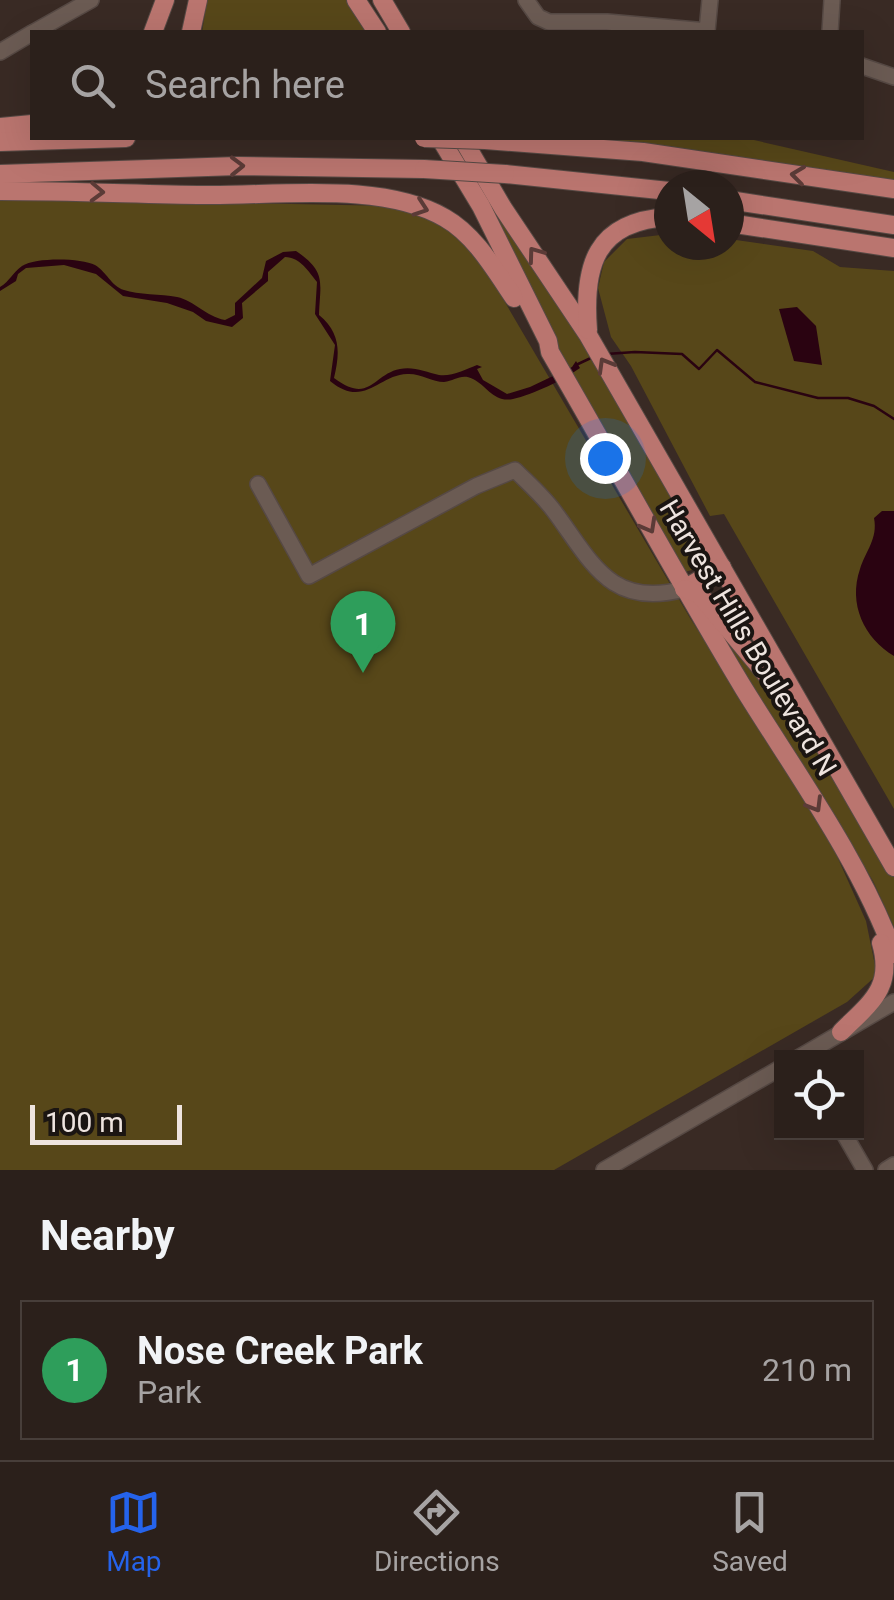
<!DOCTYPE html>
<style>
:root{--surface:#2b201b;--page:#332824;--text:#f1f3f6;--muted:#a6a3a3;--line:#473e3a;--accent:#2563eb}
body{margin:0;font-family:Roboto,sans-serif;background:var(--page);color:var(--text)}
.controls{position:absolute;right:30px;bottom:30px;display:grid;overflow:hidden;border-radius:0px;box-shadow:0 10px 40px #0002}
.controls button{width:90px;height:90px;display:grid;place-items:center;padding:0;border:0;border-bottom:2px solid var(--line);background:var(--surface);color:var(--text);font:50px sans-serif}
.compass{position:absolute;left:654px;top:170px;width:90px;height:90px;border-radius:50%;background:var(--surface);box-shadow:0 10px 40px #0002;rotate:150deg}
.scale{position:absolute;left:30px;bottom:25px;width:152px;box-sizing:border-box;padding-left:10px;border:5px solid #eee4df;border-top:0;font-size:28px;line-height:35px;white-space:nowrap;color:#eee4df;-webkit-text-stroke:8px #1b1512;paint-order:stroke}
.you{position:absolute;left:605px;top:458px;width:35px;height:35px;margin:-25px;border:8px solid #fff;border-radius:50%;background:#1a73e8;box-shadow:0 0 0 15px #1a73e833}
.badge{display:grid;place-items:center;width:65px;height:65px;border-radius:50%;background:var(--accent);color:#fff;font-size:32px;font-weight:700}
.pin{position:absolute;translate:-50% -82px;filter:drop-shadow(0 2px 5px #0008)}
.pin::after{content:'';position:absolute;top:52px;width:35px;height:30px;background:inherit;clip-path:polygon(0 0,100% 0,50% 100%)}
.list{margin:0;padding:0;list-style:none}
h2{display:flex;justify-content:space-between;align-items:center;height:130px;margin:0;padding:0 40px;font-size:42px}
h2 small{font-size:32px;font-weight:400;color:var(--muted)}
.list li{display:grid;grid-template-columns:65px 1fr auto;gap:30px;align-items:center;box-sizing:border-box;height:140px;margin:0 20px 20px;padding:0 20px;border:2px solid var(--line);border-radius:0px}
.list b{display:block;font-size:38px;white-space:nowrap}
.list p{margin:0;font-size:32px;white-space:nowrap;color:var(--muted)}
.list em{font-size:32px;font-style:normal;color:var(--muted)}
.icon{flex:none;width:55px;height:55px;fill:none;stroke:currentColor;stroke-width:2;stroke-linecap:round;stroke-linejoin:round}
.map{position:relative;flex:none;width:894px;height:1170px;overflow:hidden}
.search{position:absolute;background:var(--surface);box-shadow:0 10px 40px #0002;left:30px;right:30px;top:30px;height:110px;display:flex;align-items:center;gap:25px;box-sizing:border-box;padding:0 35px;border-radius:0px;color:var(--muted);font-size:38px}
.sheet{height:290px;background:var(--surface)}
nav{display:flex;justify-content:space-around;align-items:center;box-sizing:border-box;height:140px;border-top:2px solid var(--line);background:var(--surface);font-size:28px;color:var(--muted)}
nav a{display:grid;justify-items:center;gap:5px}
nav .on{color:var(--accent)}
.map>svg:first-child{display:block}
.green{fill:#574719}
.water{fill:#2a0311}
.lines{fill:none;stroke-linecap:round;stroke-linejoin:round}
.stream{stroke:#2a0311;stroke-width:2.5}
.minor-casing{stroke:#564944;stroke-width:18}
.major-casing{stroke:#564944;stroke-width:20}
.minor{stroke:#6b5b53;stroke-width:15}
.major{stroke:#ba756f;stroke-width:18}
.major-bridge-casing{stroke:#564944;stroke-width:20;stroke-linecap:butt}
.major-bridge{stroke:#ba756f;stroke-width:18}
.oneway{stroke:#5b3b37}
.labels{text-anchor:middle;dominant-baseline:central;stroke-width:8;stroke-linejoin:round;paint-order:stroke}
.street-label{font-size:28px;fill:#eee4df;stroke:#1b1512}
</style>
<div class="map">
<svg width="894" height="1170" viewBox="0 0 894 1170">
<rect width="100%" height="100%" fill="#392a24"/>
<g class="green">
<polygon points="207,0 349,0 369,32 202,32"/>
<polygon points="581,138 745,138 894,172 894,181"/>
<polygon points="486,190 563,303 689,523 698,558 695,569 685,572 545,328 479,194"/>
<polygon points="0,198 394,206 440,222 482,263 690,618 761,727 836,854 866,921 877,975 847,1002 554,1170 0,1170"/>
<polygon points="669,234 669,245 729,245 729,239 813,251 840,267 894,271 894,809 724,514 710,516 631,366 611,337 598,288 604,262 627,239"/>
<polygon points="718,623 817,743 894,877 894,927 873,881 715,624"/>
</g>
<g class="water">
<path d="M296 251C327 272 320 282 319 315 341 333 340 353 334 378 370 405 373 374 400 369 413 366 426 372 439 375 451 377 467 369 477 365L482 367 477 369 483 380 507 394 530 387 572 367 576 361 580 368C565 379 532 395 513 399 494 403 487 386 473 379 461 373 455 381 444 382 432 382 420 373 407 374 378 375 364 409 330 381L335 345 315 314 317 282C309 272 300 257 285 257L268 272V281L242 303 243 318 232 327 206 321 193 312 167 303 123 296 96 274 64 265 26 268 18 274 16 281 0 291V287C10 281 12 273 22 266 36 257 81 258 95 265 106 271 111 286 124 290 138 295 161 294 177 297 195 301 205 316 225 320L235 315V303L262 278 266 261 283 252Z"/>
<polygon points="797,307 816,326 822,365 794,361 779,309"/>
<path d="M882 511H894V656C864 638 848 604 860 569 866 550 878 539 874 518Z"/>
</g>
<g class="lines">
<g class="stream">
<polyline points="606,354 635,352 682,354 699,369 717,350 755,382 818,398 848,398 874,406 894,419"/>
<polyline points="578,364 593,357"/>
</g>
<defs>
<g id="minor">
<polyline points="526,0 538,17 549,22 607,22 707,31 710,0"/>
<polyline points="34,32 91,0"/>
<polyline points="830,32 832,0"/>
<polyline points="0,52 32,33"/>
<polyline points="862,66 894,77"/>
<path d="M258 484 309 576 476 486 515 470C528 483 543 496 554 511 592 562 610 609 684 589"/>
<polyline points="798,1058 894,1002"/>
<polyline points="843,1132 865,1170"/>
<polyline points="604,1170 782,1067"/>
<polyline points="886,1170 894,1165"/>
</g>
<g id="major">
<polyline points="356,0 377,32"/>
<polyline points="382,0 401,32"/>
<polyline points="153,32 165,0"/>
<polyline points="191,32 198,0"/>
<polyline points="0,127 32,124"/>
<path d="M440 138 481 206 548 341 550 352C615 464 677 578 744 689 796 773 860 861 894 954"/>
<polyline points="462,138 503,208 588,335 894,867"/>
<polyline points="485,140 643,152 894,189"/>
<polyline points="0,142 126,138"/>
<polyline points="0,174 237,166 424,169"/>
<polyline points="505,174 669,191"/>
<path d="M0 191C68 191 137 194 205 195 277 196 382 181 445 218 475 235 495 270 514 298"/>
<polyline points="729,200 894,225"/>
<polyline points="729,223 894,248"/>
<path d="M588 330C583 266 595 221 669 217"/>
<polyline points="684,589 722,567"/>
<polyline points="685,589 700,595 791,704"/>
<path d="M841 1032C870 1003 894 988 881 943"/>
</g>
</defs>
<use href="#minor" class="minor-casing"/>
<use href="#major" class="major-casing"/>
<use href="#minor" class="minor"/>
<use href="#major" class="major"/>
<defs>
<g id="major-bridge">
<polyline points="424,138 485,140"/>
<polyline points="424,169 505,174"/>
</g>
</defs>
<use href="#major-bridge" class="major-bridge-casing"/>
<use href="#major-bridge" class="major-bridge"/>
</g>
<defs><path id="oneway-chevron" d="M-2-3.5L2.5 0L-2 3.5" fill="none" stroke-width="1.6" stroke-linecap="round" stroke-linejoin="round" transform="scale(2.5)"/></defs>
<g class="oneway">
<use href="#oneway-chevron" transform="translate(237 166) rotate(-1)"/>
<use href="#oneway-chevron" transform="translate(798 175) rotate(-173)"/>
<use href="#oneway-chevron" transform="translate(97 192) rotate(2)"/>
<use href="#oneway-chevron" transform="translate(421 208) rotate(19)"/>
<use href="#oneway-chevron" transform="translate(535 254) rotate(-126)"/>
<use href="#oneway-chevron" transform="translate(605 365) rotate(-120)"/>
<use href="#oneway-chevron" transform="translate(649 526) rotate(61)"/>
<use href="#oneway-chevron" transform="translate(815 805) rotate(59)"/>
</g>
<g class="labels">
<g class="street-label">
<text transform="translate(748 638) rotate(59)">Harvest Hills Boulevard N</text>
</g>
</g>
</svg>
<div class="controls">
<button><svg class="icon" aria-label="locate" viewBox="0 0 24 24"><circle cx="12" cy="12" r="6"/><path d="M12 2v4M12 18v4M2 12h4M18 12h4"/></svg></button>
</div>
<svg class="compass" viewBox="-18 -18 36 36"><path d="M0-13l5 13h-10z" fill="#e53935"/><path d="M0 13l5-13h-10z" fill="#a6a3a3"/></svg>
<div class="scale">100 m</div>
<div class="you"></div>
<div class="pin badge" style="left:363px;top:673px;background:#2e9e5b">1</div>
<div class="search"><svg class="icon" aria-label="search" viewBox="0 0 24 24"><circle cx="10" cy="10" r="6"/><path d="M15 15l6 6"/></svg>Search here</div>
</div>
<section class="sheet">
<h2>Nearby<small></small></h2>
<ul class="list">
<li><span class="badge" style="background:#2e9e5b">1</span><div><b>Nose Creek Park</b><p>Park</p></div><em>210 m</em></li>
</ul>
</section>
<nav>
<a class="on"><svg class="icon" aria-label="map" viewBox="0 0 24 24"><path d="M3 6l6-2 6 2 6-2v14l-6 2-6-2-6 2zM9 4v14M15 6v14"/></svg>Map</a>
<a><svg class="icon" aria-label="directions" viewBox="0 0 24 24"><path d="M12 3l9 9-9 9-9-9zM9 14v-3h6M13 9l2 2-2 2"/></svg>Directions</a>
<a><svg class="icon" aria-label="saved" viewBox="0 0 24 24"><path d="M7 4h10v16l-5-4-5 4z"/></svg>Saved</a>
</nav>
